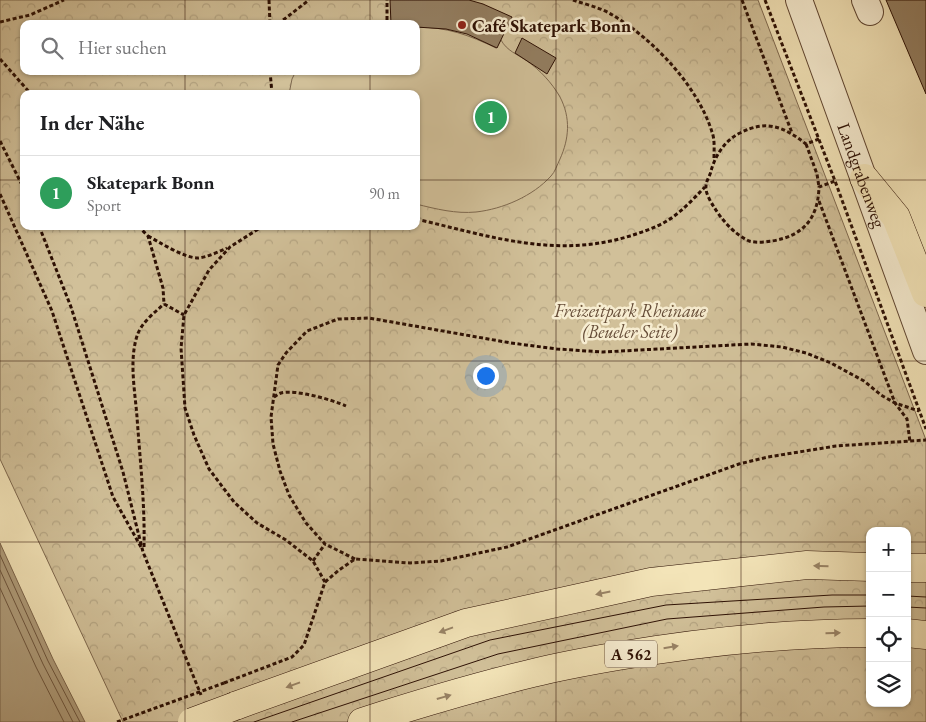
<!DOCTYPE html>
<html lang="de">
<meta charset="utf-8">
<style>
:root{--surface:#fff;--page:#f6f6f6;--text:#202124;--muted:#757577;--line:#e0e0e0;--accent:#8f2418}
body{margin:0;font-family:"EB Garamond",serif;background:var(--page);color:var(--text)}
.controls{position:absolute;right:15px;bottom:15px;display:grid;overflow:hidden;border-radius:10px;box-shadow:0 1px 4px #0004}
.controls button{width:45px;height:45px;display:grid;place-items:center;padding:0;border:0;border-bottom:1px solid var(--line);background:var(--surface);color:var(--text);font:25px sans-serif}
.you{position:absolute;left:485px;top:375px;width:18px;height:18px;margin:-12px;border:4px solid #fff;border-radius:50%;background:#1a73e8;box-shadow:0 0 0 8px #1a73e833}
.badge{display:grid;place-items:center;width:32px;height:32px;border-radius:50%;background:var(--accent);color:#fff;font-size:16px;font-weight:700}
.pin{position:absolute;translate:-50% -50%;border:2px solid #fff;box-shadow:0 1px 5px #0006}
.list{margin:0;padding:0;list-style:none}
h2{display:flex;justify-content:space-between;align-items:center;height:65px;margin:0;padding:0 20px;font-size:21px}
h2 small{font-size:16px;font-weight:400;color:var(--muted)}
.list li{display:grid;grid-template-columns:32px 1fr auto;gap:15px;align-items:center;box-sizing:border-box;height:75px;padding:0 20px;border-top:1px solid var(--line)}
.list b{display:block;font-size:19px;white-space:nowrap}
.list p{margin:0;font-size:16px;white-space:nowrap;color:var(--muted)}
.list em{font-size:16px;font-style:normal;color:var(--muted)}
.icon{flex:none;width:28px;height:28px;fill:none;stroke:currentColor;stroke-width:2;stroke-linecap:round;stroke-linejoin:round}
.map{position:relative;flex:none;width:926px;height:722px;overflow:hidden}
.search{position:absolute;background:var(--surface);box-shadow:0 1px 4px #0004;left:20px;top:20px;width:400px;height:55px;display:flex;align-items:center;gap:12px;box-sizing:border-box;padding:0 18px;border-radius:10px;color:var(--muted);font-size:19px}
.panel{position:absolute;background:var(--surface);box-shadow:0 1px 4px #0004;left:20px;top:90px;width:400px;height:140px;border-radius:10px}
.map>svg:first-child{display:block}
.park{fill:url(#park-crowns);stroke:#7e684e;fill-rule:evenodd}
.pitch{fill:#d1c099;stroke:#7e684e}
.water{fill:#af9c7a;stroke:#7b644a}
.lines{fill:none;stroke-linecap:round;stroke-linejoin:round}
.shore{stroke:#6e563e;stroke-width:1}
.building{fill:#937e61;stroke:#2c0f03}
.minor-casing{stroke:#5e4430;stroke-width:28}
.highway-casing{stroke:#2c0f03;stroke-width:29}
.path{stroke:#2c0f03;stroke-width:3;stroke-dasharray:4 2.5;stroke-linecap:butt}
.minor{stroke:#f7edd1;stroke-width:26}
.highway{stroke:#f3e4b8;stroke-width:28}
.tram{stroke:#2c0f03;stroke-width:1}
.highway-bridge-casing{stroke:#2c0f03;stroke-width:29;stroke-linecap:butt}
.path-bridge{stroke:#2c0f03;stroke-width:3;stroke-dasharray:4 2.5;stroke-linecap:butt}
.highway-bridge{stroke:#f3e4b8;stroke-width:28}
.oneway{fill:#998467}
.grid{fill:none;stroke:#2c0f03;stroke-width:1;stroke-opacity:0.55}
.poi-dot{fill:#8f2418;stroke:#f7edd1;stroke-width:2}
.labels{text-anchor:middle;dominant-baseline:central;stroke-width:5;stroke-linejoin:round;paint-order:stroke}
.shield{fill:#f7edd1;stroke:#695241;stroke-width:1}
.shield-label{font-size:16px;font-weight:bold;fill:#2c0f03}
.poi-label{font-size:18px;font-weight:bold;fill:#2c0f03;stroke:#f7edd1;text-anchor:start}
.street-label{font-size:18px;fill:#2c0f03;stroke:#f7edd1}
.park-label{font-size:18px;font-style:italic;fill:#664d38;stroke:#f7edd1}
</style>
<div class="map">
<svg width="926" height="722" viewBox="0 0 926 722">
<defs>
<pattern id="park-crowns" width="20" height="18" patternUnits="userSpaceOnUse" patternTransform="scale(1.25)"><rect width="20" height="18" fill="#d1c099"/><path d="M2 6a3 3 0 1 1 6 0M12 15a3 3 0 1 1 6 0" fill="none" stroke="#b4a482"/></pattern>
</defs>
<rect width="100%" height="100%" fill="#f3e4b8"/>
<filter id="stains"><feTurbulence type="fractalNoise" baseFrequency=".004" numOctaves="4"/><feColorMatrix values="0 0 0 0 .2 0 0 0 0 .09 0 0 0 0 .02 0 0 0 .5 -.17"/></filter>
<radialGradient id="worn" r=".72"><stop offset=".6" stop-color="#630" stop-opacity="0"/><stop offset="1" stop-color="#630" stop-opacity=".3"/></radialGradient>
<path class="park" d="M0 0H758L926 440V722H123L0 459ZM24 24H416V71H24ZM24 94H416V226H24ZM870 531H907V703H870Z"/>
<path class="pitch" d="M416 27C447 27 469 35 496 48L501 40C507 51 517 54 527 61 540 70 552 83 560 97 571 118 569 139 560 159 557 165 555 172 551 176 533 196 503 209 476 212 456 214 436 209 416 204V94H289L292 79 296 71H416Z"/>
<polygon class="water" points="0,543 53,659 85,722 0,722"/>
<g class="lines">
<g class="shore">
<polyline points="0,555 48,661 80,722"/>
<polyline points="0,570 43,664 73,722"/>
<polyline points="0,588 36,667 64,722"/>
</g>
</g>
<g class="building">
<polygon points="390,0 469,0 483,4 512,17 497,48 467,34 446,29 416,27 416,24 391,24"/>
<polygon points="886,0 926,0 926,94"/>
<polygon points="522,38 556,58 547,74 515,53"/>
</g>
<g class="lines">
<defs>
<g id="minor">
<path id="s1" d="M799 0 926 351"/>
<polyline points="865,0 870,12"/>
</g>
<g id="highway">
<polyline points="864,178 896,217 926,293"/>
<polyline points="907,568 926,568"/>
<polyline points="907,633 926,635"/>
<polyline points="235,706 466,623 651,582 807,565 870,567"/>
<path d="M362 722C418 704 475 687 533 673 561 666 589 661 618 656 701 642 785 633 870 633"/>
</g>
</defs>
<use href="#minor" class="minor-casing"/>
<use href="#highway" class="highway-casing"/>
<g class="path">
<polyline points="269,0 270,24"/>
<path d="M573 0C584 4 598 7 609 13 651 37 697 84 712 132 715 140 714 150 714 158"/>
<polyline points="742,0 792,133"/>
<polyline points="765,0 835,181 926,429"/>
<polyline points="387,20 387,0"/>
<polyline points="0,22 30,15 64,0"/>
<polyline points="278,24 309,0"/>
<polyline points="0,59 31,94"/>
<polyline points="270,71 272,94"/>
<path d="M819 139 806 144C784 127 767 119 740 133 725 140 715 156 711 171 710 176 706 181 706 186 705 192 710 201 714 207 722 220 734 234 749 241 756 243 765 242 772 241 803 236 818 219 819 187L835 181"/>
<polyline points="0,141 24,189"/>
<polyline points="806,144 817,174 819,187"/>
<polyline points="0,194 52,311 113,497 141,547"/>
<polyline points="819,201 895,403 907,419 910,442"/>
<path d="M416 219C489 236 555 259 630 236 642 232 655 228 665 222 681 213 693 199 705 187"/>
<polyline points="39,226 71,307 123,472 143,552 201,695"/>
<polyline points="138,226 148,236 163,288 164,304"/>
<path d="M148 236C159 242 184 258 198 258 208 257 218 252 227 248"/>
<polyline points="164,304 184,315"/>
<path d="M274 397C276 396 278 394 281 393 295 389 333 400 346 406"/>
<path d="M144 547C145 503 140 460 137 417 135 391 129 361 137 336 141 323 154 313 164 304"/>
<polyline points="355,559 325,544 306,523 298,510 289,495 280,471 273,444 271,417 278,365 286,353 307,331 338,319 369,318 511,343 557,349 603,352 751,344 782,347 806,353 831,363 864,381 881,395 895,403 919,411"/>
<polyline points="313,561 325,544"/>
<polyline points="325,582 339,570 355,559 410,563 441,561 507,547 739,464 768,457 836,446 926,440"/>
<polyline points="224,683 292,657 304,645 325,582 313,561 286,540 257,523 234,502 209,469 194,435 185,408 181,348 184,315 209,270 230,247 263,226"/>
</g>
<use href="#minor" class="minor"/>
<use href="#highway" class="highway"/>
<g class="tram">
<polyline points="907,596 926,597"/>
<polyline points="907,607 926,608"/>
<polyline points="254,722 490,640 666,605 832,595 870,595"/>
<polyline points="292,722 498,654 667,619 824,607 870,606"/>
</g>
<defs>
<polyline id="highway-bridge" points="192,722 235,706"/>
</defs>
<use href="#highway-bridge" class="highway-bridge-casing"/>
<polyline class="path-bridge" points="117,722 224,683"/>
<use href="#highway-bridge" class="highway-bridge"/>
</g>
<defs><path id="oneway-solid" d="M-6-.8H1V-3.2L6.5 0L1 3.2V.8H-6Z" transform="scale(1.25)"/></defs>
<g class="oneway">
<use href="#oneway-solid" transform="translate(821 566) rotate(-178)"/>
<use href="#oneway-solid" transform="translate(603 593) rotate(168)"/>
<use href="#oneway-solid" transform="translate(446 630) rotate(160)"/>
<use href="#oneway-solid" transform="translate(833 633) rotate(-2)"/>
<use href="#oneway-solid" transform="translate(671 647) rotate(-9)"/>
<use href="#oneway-solid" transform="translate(293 685) rotate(160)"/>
<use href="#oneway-solid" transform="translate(444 697) rotate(-16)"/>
</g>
<path class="grid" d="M185 0V24M370 0V24M556 0V722M741 0V722M185 71V94M370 71V94M0 180H24M416 180H926M185 226V722M370 226V722M0 361H926M0 542H870M907 542H926"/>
<circle class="poi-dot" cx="462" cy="25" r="5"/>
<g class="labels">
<rect class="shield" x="605" y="640.5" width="52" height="27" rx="4"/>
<g class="shield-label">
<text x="631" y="654">A 562</text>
</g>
<g class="poi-label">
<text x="472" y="25">Café Skatepark Bonn</text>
</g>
<g class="street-label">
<text stroke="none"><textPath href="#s1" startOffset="186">Landgrabenweg</textPath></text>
</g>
<g class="park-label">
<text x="630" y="310">Freizeitpark Rheinaue<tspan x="630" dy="21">(Beueler Seite)</tspan></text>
</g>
</g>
<rect width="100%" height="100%" filter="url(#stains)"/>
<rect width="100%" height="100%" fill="url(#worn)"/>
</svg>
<div class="controls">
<button>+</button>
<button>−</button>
<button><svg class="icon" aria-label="locate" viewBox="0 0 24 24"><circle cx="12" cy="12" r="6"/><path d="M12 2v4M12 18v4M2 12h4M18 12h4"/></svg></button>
<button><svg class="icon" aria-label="layers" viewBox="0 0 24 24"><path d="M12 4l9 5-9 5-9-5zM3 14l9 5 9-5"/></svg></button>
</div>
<div class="you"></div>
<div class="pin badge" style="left:491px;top:117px;background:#2e9e5b">1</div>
<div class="search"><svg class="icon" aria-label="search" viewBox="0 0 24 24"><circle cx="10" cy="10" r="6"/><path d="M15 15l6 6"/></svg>Hier suchen</div>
<section class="panel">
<h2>In der Nähe<small></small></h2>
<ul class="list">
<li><span class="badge" style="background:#2e9e5b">1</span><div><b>Skatepark Bonn</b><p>Sport</p></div><em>90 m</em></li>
</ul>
</section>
</div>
